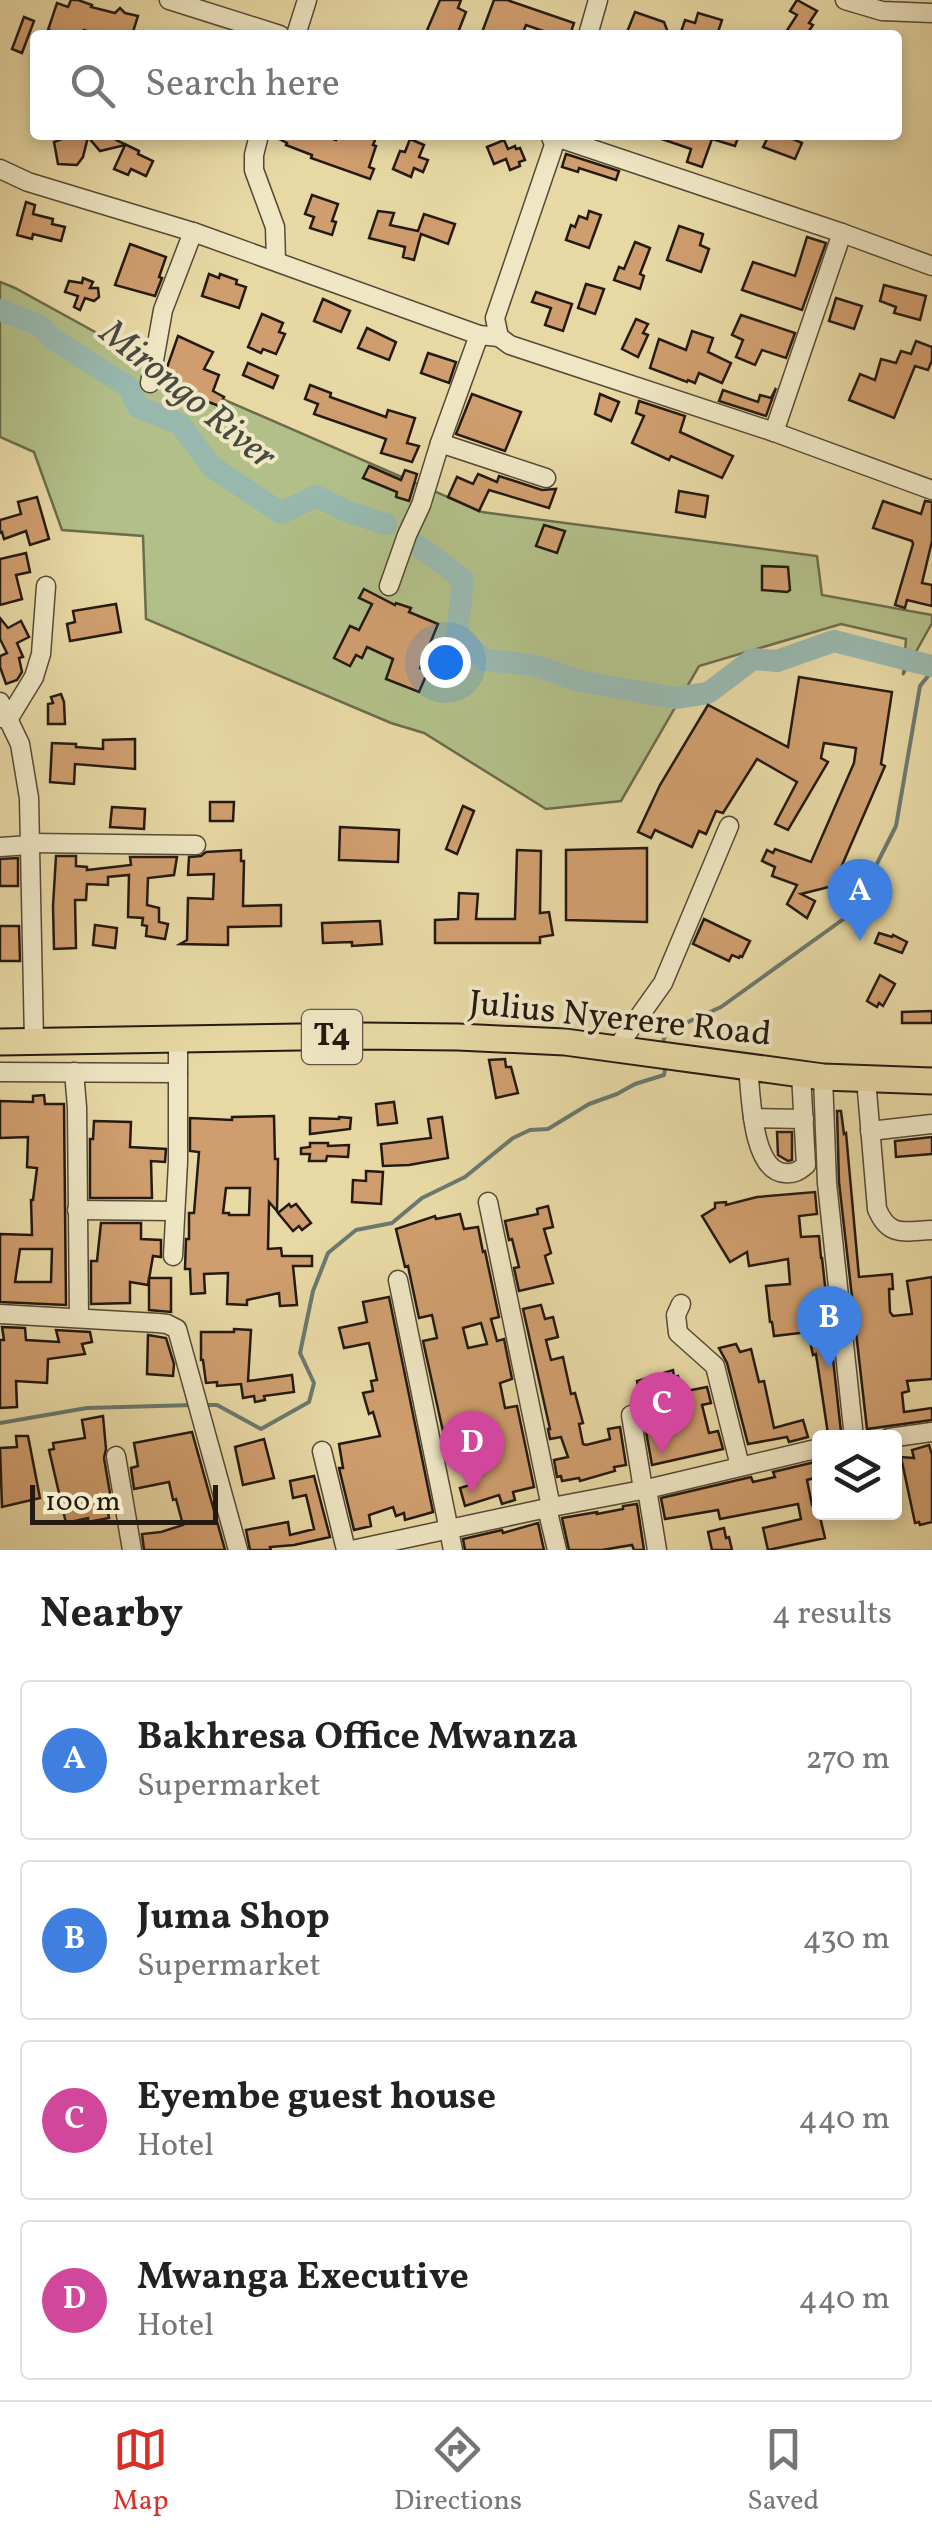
<!DOCTYPE html>
<style>
:root{--surface:#fff;--page:#f2f2f2;--text:#222;--muted:#767676;--line:#e0e0e0;--accent:#d93025}
body{margin:0;font-family:Vollkorn,serif;background:var(--page);color:var(--text)}
.controls{position:absolute;right:30px;bottom:30px;display:grid;overflow:hidden;border-radius:10px;box-shadow:0 5px 15px #0003}
.controls button{width:90px;height:90px;display:grid;place-items:center;padding:0;border:0;border-bottom:2px solid var(--line);background:var(--surface);color:var(--text);font:50px sans-serif}
.scale{position:absolute;left:30px;bottom:25px;width:188px;box-sizing:border-box;padding-left:10px;border:5px solid #241a11;border-top:0;font-size:28px;line-height:35px;white-space:nowrap;color:#241a11;-webkit-text-stroke:8px #efe6c4;paint-order:stroke}
.you{position:absolute;left:445px;top:662px;width:35px;height:35px;margin:-25px;border:8px solid #fff;border-radius:50%;background:#1a73e8;box-shadow:0 0 0 15px #1a73e833}
.badge{display:grid;place-items:center;width:65px;height:65px;border-radius:50%;background:var(--accent);color:#fff;font-size:32px;font-weight:700}
.pin{position:absolute;translate:-50% -82px;filter:drop-shadow(0 2px 5px #0008)}
.pin::after{content:'';position:absolute;top:52px;width:35px;height:30px;background:inherit;clip-path:polygon(0 0,100% 0,50% 100%)}
.list{margin:0;padding:0;list-style:none}
h2{display:flex;justify-content:space-between;align-items:center;height:130px;margin:0;padding:0 40px;font-size:42px}
h2 small{font-size:32px;font-weight:400;color:var(--muted)}
.list li{display:grid;grid-template-columns:65px 1fr auto;gap:30px;align-items:center;box-sizing:border-box;height:160px;margin:0 20px 20px;padding:0 20px;border:2px solid var(--line);border-radius:10px}
.list b{display:block;font-size:38px;white-space:nowrap}
.list p{margin:0;font-size:32px;white-space:nowrap;color:var(--muted)}
.list em{font-size:32px;font-style:normal;color:var(--muted)}
.icon{flex:none;width:55px;height:55px;fill:none;stroke:currentColor;stroke-width:2;stroke-linecap:round;stroke-linejoin:round}
.map{position:relative;flex:none;width:932px;height:1550px;overflow:hidden}
.search{position:absolute;background:var(--surface);box-shadow:0 5px 15px #0003;left:30px;right:30px;top:30px;height:110px;display:flex;align-items:center;gap:25px;box-sizing:border-box;padding:0 35px;border-radius:10px;color:var(--muted);font-size:38px}
.sheet{height:850px;background:var(--surface)}
nav{display:flex;justify-content:space-around;align-items:center;box-sizing:border-box;height:140px;border-top:2px solid var(--line);background:var(--surface);font-size:28px;color:var(--muted)}
nav a{display:grid;justify-items:center;gap:5px}
nav .on{color:var(--accent)}
.map>svg:first-child{display:block}
.green{fill:#b2bf88;stroke:#6b6c4c;stroke-width:2.5}
.lines{fill:none;stroke-linecap:round;stroke-linejoin:round}
.stream{stroke:#6a796f;stroke-width:4}
.river{stroke:#98b8ae;stroke-width:22}
.building{fill:#d09e6e;stroke:#241a11;stroke-width:2.5;fill-rule:evenodd}
.minor-casing{stroke:#554a36;stroke-width:21}
.highway-casing{stroke:#241a11;stroke-width:29}
.minor{stroke:#efe6c4;stroke-width:18}
.highway{stroke:#e7d8a4;stroke-width:25}
.labels{text-anchor:middle;dominant-baseline:central;stroke-width:8;stroke-linejoin:round;paint-order:stroke}
.shield{fill:#efe6c4;stroke:#615747;stroke-width:2.5}
.shield-label{font-size:32px;font-weight:bold;fill:#241a11}
.street-label{font-size:35px;fill:#241a11;stroke:#efe6c4}
.water-label{font-size:38px;font-style:italic;fill:#474940;stroke:#efe6c4}
</style>
<div class="map">
<svg width="932" height="1550" viewBox="0 0 932 1550">
<rect width="100%" height="100%" fill="#e7d8a4"/>
<filter id="stains"><feTurbulence type="fractalNoise" baseFrequency=".002" numOctaves="4"/><feColorMatrix values="0 0 0 0 .2 0 0 0 0 .09 0 0 0 0 .02 0 0 0 .5 -.17"/></filter>
<radialGradient id="worn" r=".72"><stop offset=".6" stop-color="#630" stop-opacity="0"/><stop offset="1" stop-color="#630" stop-opacity=".3"/></radialGradient>
<polygon class="green" points="0,282 15,288 195,387 482,512 817,556 822,595 932,615 932,623 903,675 906,639 841,624 699,666 621,801 546,809 424,733 391,723 146,619 143,536 62,530 34,452 0,437"/>
<g class="lines">
<g class="stream">
<polyline points="665,1045 663,1042 666,1032 721,1007 852,913 896,826 920,686 932,671"/>
<polyline points="203,1405 217,1405 261,1429 309,1402 314,1383 300,1353 313,1291 328,1253 356,1230 392,1223 422,1198 465,1177 513,1138 530,1130 548,1129 589,1104 617,1094 635,1084 664,1075 666,1064"/>
<polyline points="0,1423 87,1408 194,1405"/>
</g>
<g class="river">
<polyline points="0,310 41,326 51,338 129,387 138,407 180,424 212,467 281,513 316,496 346,511 386,524"/>
<polyline points="417,545 463,579 457,637 485,660 533,665 580,681 675,698 708,693 753,659 777,661 834,641 932,666"/>
</g>
</g>
<g class="building">
<polygon points="71,0 78,0 92,5 91,7 115,13 120,8 125,13 138,16 132,35 100,35 84,30 82,35 64,35 48,30 57,3 68,7"/>
<polygon points="440,0 461,0 458,8 466,12 457,35 425,35"/>
<polygon points="494,0 507,0 574,23 570,35 549,35 549,33 526,25 522,35 481,35"/>
<polygon points="797,0 817,11 809,23 813,25 806,35 784,35 797,15 790,11"/>
<polygon points="635,12 664,22 669,35 634,35 627,32"/>
<polygon points="698,13 722,20 717,35 680,35 685,20 695,23"/>
<polygon points="24,17 34,21 22,53 12,49"/>
<polygon points="72,135 118,135 116,140 139,151 138,154 153,161 146,176 131,169 128,175 114,169 125,145 100,151 88,137 83,157 77,165 58,164 54,142"/>
<polygon points="271,135 324,135 336,140 338,135 377,135 373,145 376,146 369,167 374,169 370,179 311,158 312,155 286,145 287,143"/>
<polygon points="656,135 739,135 735,146 712,139 702,167 687,162 691,149 656,137"/>
<polygon points="769,135 784,135 802,143 795,159 763,147"/>
<polygon points="410,139 424,145 419,157 428,160 423,172 414,168 411,177 393,169 400,151 405,152"/>
<polygon points="504,140 508,149 515,146 516,149 520,148 525,160 519,162 520,166 510,170 506,159 494,164 487,147"/>
<polygon points="566,154 619,171 616,180 579,168 578,172 562,167"/>
<polygon points="312,195 338,204 332,221 336,222 332,235 310,228 314,217 305,214"/>
<polygon points="26,202 35,205 33,214 53,219 52,224 65,227 61,241 33,234 32,239 17,235"/>
<polygon points="378,211 394,213 390,225 418,231 424,214 455,224 448,244 421,234 414,260 403,257 405,247 369,238"/>
<polygon points="589,211 601,215 589,248 566,240 571,225 575,227 579,216 587,219"/>
<polygon points="679,226 703,234 700,245 709,249 701,272 667,260"/>
<polygon points="807,237 826,243 802,310 742,290 753,262 795,276"/>
<polygon points="635,242 650,248 640,274 644,276 640,289 614,280 619,267 624,269"/>
<polygon points="130,244 166,257 159,277 162,278 155,296 115,285"/>
<polygon points="209,274 219,278 220,274 237,280 236,284 246,287 239,308 202,296"/>
<polygon points="83,278 93,282 90,288 98,288 99,297 94,301 85,298 80,310 74,307 78,296 65,292 69,281 82,283"/>
<polygon points="586,284 604,289 595,314 578,308"/>
<polygon points="884,285 926,296 920,320 894,313 896,307 880,301"/>
<polygon points="536,292 572,304 563,331 545,325 551,308 532,302"/>
<polygon points="836,298 862,306 854,329 829,321"/>
<polygon points="323,299 350,311 341,332 314,321"/>
<polygon points="262,314 283,323 279,332 285,334 276,354 263,349 261,353 248,347"/>
<polygon points="741,315 795,333 786,358 762,350 755,365 736,357 743,340 732,335"/>
<polygon points="636,319 648,324 643,333 648,335 638,357 622,349"/>
<polygon points="367,328 396,342 389,360 358,348"/>
<polygon points="692,331 713,338 708,352 731,363 722,383 699,373 695,383 688,380 687,382 650,368 659,339 686,350"/>
<polygon points="178,336 213,352 204,369 219,375 213,391 224,397 219,406 190,395 192,391 163,379"/>
<polygon points="916,341 932,347 932,360 928,370 915,366 894,418 849,400 860,374 875,380 881,359 896,363 901,351 911,354"/>
<polygon points="428,353 456,362 449,383 421,373"/>
<polygon points="248,363 278,376 273,388 243,375"/>
<polygon points="310,385 331,393 330,397 386,417 388,410 415,418 407,443 419,446 412,462 381,453 386,439 314,414 318,404 305,399"/>
<polygon points="776,388 766,416 719,401 723,390 758,402 760,395 771,398"/>
<polygon points="472,394 521,412 505,451 456,434"/>
<polygon points="600,394 619,402 611,421 595,414"/>
<polygon points="639,401 685,416 680,432 733,456 722,478 671,456 669,460 632,443 644,416 636,413"/>
<polygon points="369,466 401,480 405,470 417,474 409,501 396,497 397,492 363,478"/>
<polygon points="478,474 497,482 499,476 542,490 556,489 549,508 489,490 479,511 448,497 457,477 473,484"/>
<polygon points="679,491 708,496 705,517 676,512"/>
<polygon points="37,497 49,539 30,545 26,531 4,539 2,532 0,533 0,520 21,514 18,502"/>
<polygon points="883,501 921,514 925,501 932,502 932,541 922,583 932,585 932,606 907,600 905,608 895,605 913,544 912,541 873,528"/>
<polygon points="544,525 565,531 557,553 536,546"/>
<polygon points="26,553 30,572 16,575 22,599 0,605 0,559"/>
<polygon points="762,566 788,567 790,590 787,592 762,590"/>
<polygon points="364,589 395,605 396,603 411,608 409,612 438,624 420,668 428,671 419,692 386,679 393,659 367,647 362,658 356,655 350,666 334,658 350,626 359,630 372,604 359,598"/>
<polygon points="116,604 121,632 70,641 67,624 75,622 73,611"/>
<polygon points="0,618 8,628 21,621 29,637 17,643 23,657 19,658 22,672 17,680 6,684 0,667 0,656 7,653 0,639"/>
<polygon points="799,677 892,692 881,764 885,766 833,886 801,894 815,901 807,918 787,904 797,885 772,876 775,867 762,861 767,850 773,853 775,849 811,862 854,763 856,748 824,743 821,758 828,762 788,830 775,824 797,782 757,759 723,813 716,811 706,834 699,831 692,847 655,830 651,838 638,832 660,785 708,705 788,747"/>
<polygon points="61,694 64,702 65,724 48,724 48,704 53,703 51,697"/>
<polygon points="135,739 135,769 75,764 74,784 50,782 52,743 76,744 76,747 103,749 103,740"/>
<polygon points="210,802 234,802 233,821 210,821"/>
<polygon points="463,806 474,811 457,854 446,849"/>
<polygon points="112,807 145,809 144,829 110,827"/>
<polygon points="340,827 399,830 398,862 339,860"/>
<polygon points="647,848 647,922 566,920 566,850"/>
<polygon points="241,850 241,861 244,861 243,906 281,905 281,926 228,927 228,945 180,944 187,940 188,898 213,899 214,874 188,875 189,857 201,856 206,852"/>
<polygon points="517,850 541,851 540,913 549,912 553,935 540,937 540,943 435,943 435,920 458,919 459,893 478,894 476,919 515,919"/>
<polygon points="56,856 76,856 76,866 87,867 87,870 131,865 130,857 177,857 174,875 148,878 147,905 159,908 159,922 168,924 165,939 146,936 147,926 142,925 143,918 128,917 129,875 108,877 108,885 87,884 86,900 75,900 76,948 54,949 53,906"/>
<polygon points="18,858 18,886 0,886 0,859"/>
<polygon points="704,919 750,941 742,957 740,956 739,958 732,955 729,961 693,944"/>
<polygon points="380,921 382,944 352,946 352,942 323,943 322,923"/>
<polygon points="95,925 117,928 115,948 93,945"/>
<polygon points="0,926 19,926 20,961 0,961"/>
<polygon points="879,933 892,937 893,935 907,942 902,953 875,943"/>
<polygon points="880,975 895,984 883,1006 879,1003 877,1007 867,1001"/>
<polygon points="932,1011 932,1023 902,1023 902,1012"/>
<polygon points="505,1059 506,1067 511,1067 518,1093 496,1098 489,1060"/>
<path d="M44 1095 45 1104H64L66 1305 0 1302V1234L32 1235 31 1200H33L37 1168 27 1167 28 1137 0 1138V1101L33 1102V1096ZM20 1249H52L51 1282H15Z"/>
<polygon points="394,1102 397,1123 378,1125 376,1104"/>
<polygon points="837,1111 841,1111 844,1134 846,1133 859,1277 892,1274 893,1289 889,1289 890,1312 893,1316 912,1314 907,1281 932,1277 932,1379 907,1381 909,1391 902,1393 904,1412 932,1408 932,1420 867,1429 839,1182"/>
<path d="M274 1116 275 1159H278L277 1211 269 1202 268 1249 281 1248 282 1256H312V1266H293L297 1305 280 1306 279 1293 247 1300V1305L227 1304 228 1273 204 1274 205 1293 191 1294 190 1269H185L186 1239H189V1213H194L199 1152 190 1151V1118L232 1120V1117ZM226 1188H250L249 1215H229V1213H223Z"/>
<polygon points="339,1117 351,1118 350,1129 310,1134 310,1118 339,1119"/>
<polygon points="442,1117 448,1158 409,1165 383,1166 381,1144 431,1138 428,1119"/>
<polygon points="94,1121 131,1122 130,1147 166,1149 165,1162 151,1161 152,1198 90,1198 90,1139 93,1139"/>
<polygon points="777,1132 792,1132 792,1160 788,1161 778,1155"/>
<polygon points="932,1137 932,1154 896,1157 895,1141"/>
<polygon points="310,1143 328,1143 328,1146 349,1145 348,1157 327,1156 326,1161 309,1161 310,1154 301,1154 301,1148 310,1147"/>
<polygon points="366,1171 383,1172 381,1204 352,1202 353,1180 366,1181"/>
<polygon points="815,1192 817,1214 799,1216 801,1237 819,1236 821,1258 822,1258 841,1432 828,1434 816,1354 813,1355 808,1332 774,1336 772,1322 770,1322 766,1286 790,1284 788,1259 749,1266 747,1252 730,1262 702,1216 715,1208 715,1203 726,1202 726,1205 757,1197"/>
<polygon points="289,1204 291,1207 296,1204 311,1223 302,1230 299,1226 293,1231 278,1213"/>
<polygon points="548,1206 553,1227 544,1229 551,1253 545,1256 553,1283 519,1291 514,1268 519,1267 512,1239 509,1240 505,1221 538,1214 537,1209"/>
<path d="M460 1214 464 1229 478 1227 483 1252 485 1251 499 1317 491 1319 497 1341 504 1339 512 1379 500 1383 505 1408 517 1406 534 1487 513 1492 515 1500 502 1504 499 1495 465 1506 460 1488 476 1483 469 1457 450 1463 423 1341 437 1338 432 1315 419 1318 408 1266 405 1267 396 1229 435 1216 436 1219ZM481 1323 487 1344 468 1348 463 1328Z"/>
<polygon points="101,1223 141,1223 141,1239 161,1240 161,1257 153,1256 148,1285 130,1282 130,1303 91,1304 91,1261 97,1261"/>
<polygon points="149,1278 171,1278 171,1312 149,1310"/>
<polygon points="389,1297 433,1512 405,1520 404,1513 396,1516 393,1507 369,1515 371,1526 354,1530 339,1468 343,1468 339,1444 380,1436 373,1412 369,1414 363,1393 373,1391 371,1381 377,1380 369,1343 344,1348 339,1328 367,1322 363,1302"/>
<polygon points="541,1305 545,1319 553,1317 558,1337 546,1340 551,1360 563,1357 571,1394 575,1393 583,1423 579,1424 583,1444 586,1445 610,1439 608,1429 620,1427 626,1465 614,1467 615,1471 580,1481 579,1478 562,1481 561,1476 557,1477 554,1460 568,1457 561,1437 550,1439 548,1429 550,1429 523,1309"/>
<polygon points="2,1327 25,1328 26,1340 59,1342 56,1330 90,1332 92,1342 82,1344 85,1354 48,1359 47,1383 16,1381 17,1407 0,1408 0,1340 4,1340"/>
<polygon points="234,1329 251,1330 248,1381 292,1375 294,1392 264,1396 265,1400 255,1402 254,1396 243,1398 241,1384 217,1386 217,1382 206,1383 203,1360 201,1360 201,1332 234,1332"/>
<polygon points="148,1335 166,1338 174,1364 173,1376 147,1374"/>
<polygon points="736,1344 740,1352 751,1349 759,1382 764,1381 774,1428 803,1420 808,1437 789,1442 787,1437 748,1444 727,1363 719,1348"/>
<polygon points="673,1370 674,1377 678,1376 681,1392 707,1387 711,1403 702,1405 709,1433 718,1431 723,1449 652,1465 637,1381"/>
<polygon points="103,1416 106,1449 104,1458 113,1511 108,1512 109,1518 88,1522 88,1518 66,1523 49,1450 54,1449 53,1443 85,1438 82,1420"/>
<polygon points="192,1432 225,1550 144,1550 142,1534 161,1532 183,1525 176,1499 173,1500 169,1482 134,1489 131,1468 138,1466 134,1443"/>
<polygon points="16,1436 28,1436 40,1498 2,1507 0,1448 17,1447"/>
<polygon points="264,1439 274,1478 243,1485 235,1447"/>
<polygon points="929,1445 932,1455 932,1522 920,1525 919,1522 915,1523 901,1457 914,1458 912,1450"/>
<polygon points="815,1462 818,1477 807,1480 812,1505 817,1504 825,1538 768,1550 763,1528 801,1519 798,1504 720,1519 718,1510 665,1519 661,1498 751,1477 753,1482 775,1477 773,1472"/>
<polygon points="314,1476 330,1537 294,1545 270,1547 271,1550 250,1550 246,1530 288,1522 290,1535 314,1529 306,1495 293,1498 290,1481"/>
<polygon points="637,1504 644,1550 634,1550 632,1545 602,1550 569,1550 562,1518 597,1512 597,1514 623,1509 623,1506"/>
<polygon points="538,1523 544,1550 465,1550 463,1539 502,1530 503,1533"/>
<polygon points="724,1528 726,1538 729,1537 732,1550 712,1550 708,1532"/>
</g>
<g class="lines">
<defs>
<g id="minor">
<polyline points="169,0 280,35"/>
<polyline points="845,0 882,11 932,13"/>
<polyline points="296,35 307,0"/>
<polyline points="588,35 598,0"/>
<polyline points="259,135 254,155 254,170 275,227 276,261"/>
<polyline points="0,169 28,182 193,232 479,335 499,337"/>
<polyline points="932,266 842,233 550,135 554,144 552,151 495,318 499,337 510,345 774,432 932,490"/>
<polyline points="150,383 163,310 193,232"/>
<polyline points="774,432 842,233"/>
<polyline points="440,443 546,478"/>
<polyline points="389,586 407,535 421,505 440,443 479,335"/>
<polyline points="0,702 20,744 29,798 34,1041"/>
<polyline points="0,718 9,718 34,677 41,654 46,586"/>
<polyline points="30,843 196,845"/>
<polyline points="0,847 30,845"/>
<polyline points="616,1049 663,983 729,826"/>
<path d="M748 1067C751 1093 751 1171 785 1173 794 1174 799 1171 806 1165L801 1074"/>
<polyline points="0,1072 178,1073"/>
<polyline points="74,1072 77,1107 79,1317"/>
<polyline points="823,1077 827,1183 854,1438"/>
<path d="M866 1079 877 1209C889 1238 905 1231 932 1230"/>
<polyline points="753,1118 804,1119"/>
<polyline points="870,1131 932,1124"/>
<polyline points="488,1202 551,1507"/>
<polyline points="77,1210 174,1211"/>
<polyline points="173,1256 178,1162 178,1040"/>
<polyline points="398,1280 453,1550"/>
<polyline points="681,1304 676,1315 678,1333 715,1366 740,1466"/>
<polyline points="0,1314 158,1323 167,1324 177,1329 238,1550"/>
<polyline points="631,1415 643,1489"/>
<polyline points="889,1438 932,1432"/>
<polyline points="322,1451 346,1550"/>
<polyline points="116,1456 132,1550"/>
<polyline points="647,1489 657,1550"/>
<polyline points="547,1508 557,1550"/>
<polyline points="352,1550 547,1508 647,1489 820,1448"/>
</g>
<polyline id="highway" points="0,1042 361,1036 458,1037 565,1042 823,1077 932,1081"/>
</defs>
<use href="#minor" class="minor-casing"/>
<use href="#highway" class="highway-casing"/>
<use href="#minor" class="minor"/>
<use href="#highway" class="highway"/>
</g>
<g class="labels">
<rect class="shield" x="302" y="1010" width="60" height="54" rx="8"/>
<g class="shield-label">
<text x="332" y="1037">T4</text>
</g>
<g class="street-label">
<text transform="translate(620 1020) rotate(6)">Julius Nyerere Road</text>
</g>
<g class="water-label">
<text transform="translate(187 396) rotate(39)">Mirongo River</text>
</g>
</g>
<rect width="100%" height="100%" filter="url(#stains)"/>
<rect width="100%" height="100%" fill="url(#worn)"/>
</svg>
<div class="controls">
<button><svg class="icon" aria-label="layers" viewBox="0 0 24 24"><path d="M12 4l9 5-9 5-9-5zM3 14l9 5 9-5"/></svg></button>
</div>
<div class="scale">100 m</div>
<div class="you"></div>
<div class="pin badge" style="left:860px;top:941px;background:#3f7fe0">A</div>
<div class="pin badge" style="left:829px;top:1368px;background:#3f7fe0">B</div>
<div class="pin badge" style="left:662px;top:1454px;background:#d1479c">C</div>
<div class="pin badge" style="left:472px;top:1493px;background:#d1479c">D</div>
<div class="search"><svg class="icon" aria-label="search" viewBox="0 0 24 24"><circle cx="10" cy="10" r="6"/><path d="M15 15l6 6"/></svg>Search here</div>
</div>
<section class="sheet">
<h2>Nearby<small>4 results</small></h2>
<ul class="list">
<li><span class="badge" style="background:#3f7fe0">A</span><div><b>Bakhresa Office Mwanza</b><p>Supermarket</p></div><em>270 m</em></li>
<li><span class="badge" style="background:#3f7fe0">B</span><div><b>Juma Shop</b><p>Supermarket</p></div><em>430 m</em></li>
<li><span class="badge" style="background:#d1479c">C</span><div><b>Eyembe guest house</b><p>Hotel</p></div><em>440 m</em></li>
<li><span class="badge" style="background:#d1479c">D</span><div><b>Mwanga Executive</b><p>Hotel</p></div><em>440 m</em></li>
</ul>
</section>
<nav>
<a class="on"><svg class="icon" aria-label="map" viewBox="0 0 24 24"><path d="M3 6l6-2 6 2 6-2v14l-6 2-6-2-6 2zM9 4v14M15 6v14"/></svg>Map</a>
<a><svg class="icon" aria-label="directions" viewBox="0 0 24 24"><path d="M12 3l9 9-9 9-9-9zM9 14v-3h6M13 9l2 2-2 2"/></svg>Directions</a>
<a><svg class="icon" aria-label="saved" viewBox="0 0 24 24"><path d="M7 4h10v16l-5-4-5 4z"/></svg>Saved</a>
</nav>
